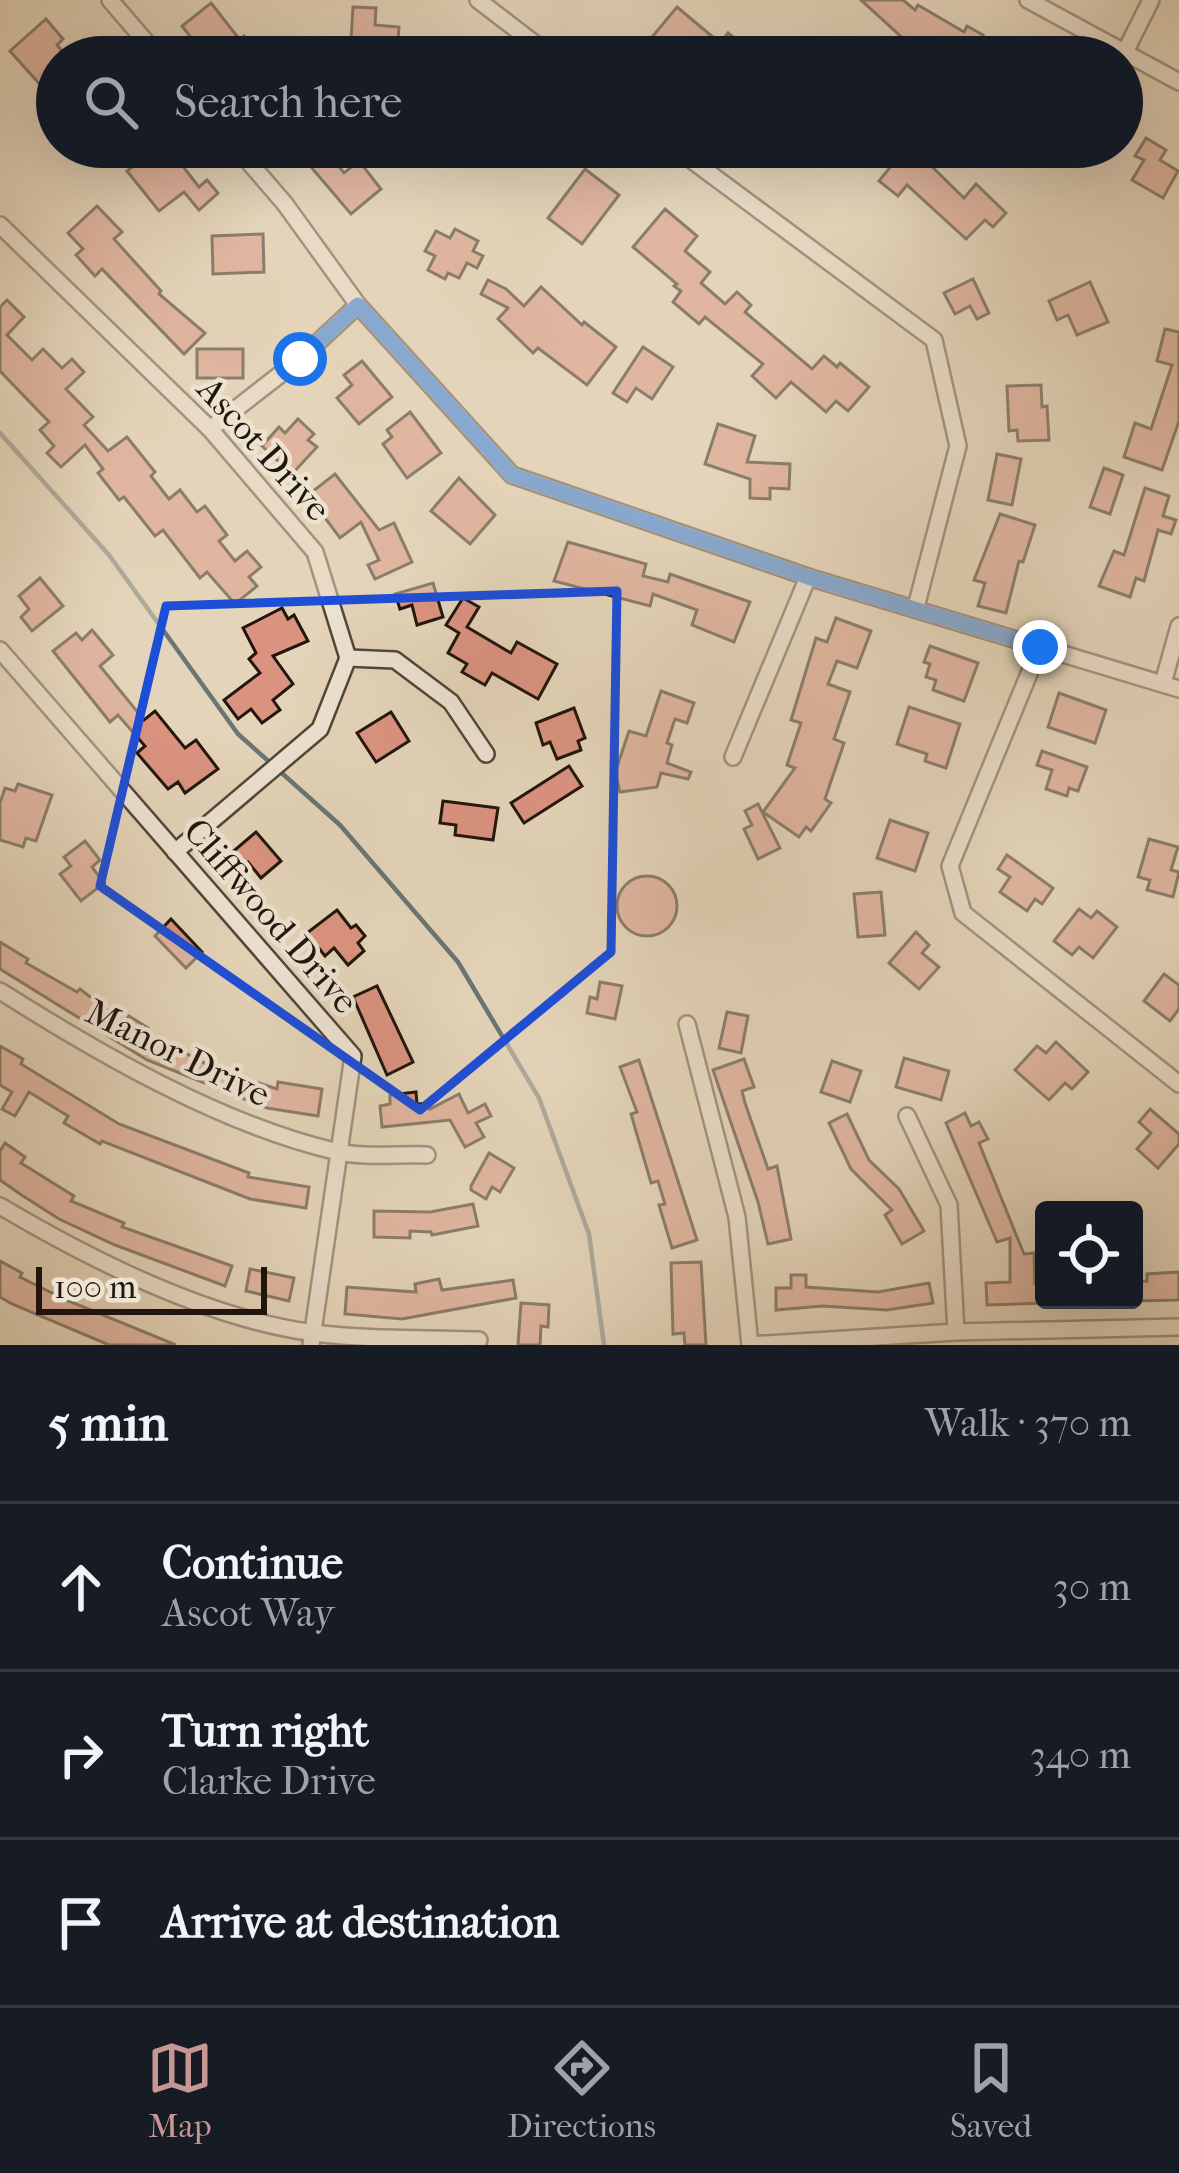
<!DOCTYPE html>
<meta charset="utf-8">
<style>
:root{--surface:#171b24;--page:#242831;--text:#f1f3f6;--muted:#9ea1a6;--line:#363941;--accent:#c59692}
body{margin:0;font-family:"IM FELL French Canon",serif;background:var(--page);color:var(--text)}
.controls{position:absolute;right:36px;bottom:36px;display:grid;overflow:hidden;border-radius:12px;box-shadow:0 12px 48px #0002}
.controls button{width:108px;height:108px;display:grid;place-items:center;padding:0;border:0;border-bottom:3px solid var(--line);background:var(--surface);color:var(--text);font:60px sans-serif}
.scale{position:absolute;left:36px;bottom:30px;width:231px;box-sizing:border-box;padding-left:12px;border:6px solid #21160d;border-top:0;font-size:33px;line-height:42px;white-space:nowrap;color:#21160d;-webkit-text-stroke:9px #ede3d2;paint-order:stroke}
.stop{position:absolute;width:36px;height:36px;margin:-27px;border:9px solid #1a73e8;border-radius:50%;background:#fff}
.stop.end{background:#1a73e8;border-color:#fff;box-shadow:0 3px 12px #0008}
.list{margin:0;padding:0;list-style:none}
h2{display:flex;justify-content:space-between;align-items:center;height:156px;margin:0;padding:0 48px;font-size:51px}
h2 small{font-size:39px;font-weight:400;color:var(--muted)}
.list li{display:grid;grid-template-columns:78px 1fr auto;gap:36px;align-items:center;box-sizing:border-box;height:168px;padding:0 48px;border-top:3px solid var(--line)}
.list b{display:block;font-size:45px;white-space:nowrap}
.list p{margin:0;font-size:39px;white-space:nowrap;color:var(--muted)}
.list em{font-size:39px;font-style:normal;color:var(--muted)}
.icon{flex:none;width:66px;height:66px;fill:none;stroke:currentColor;stroke-width:2;stroke-linecap:round;stroke-linejoin:round}
.map{position:relative;flex:none;width:1179px;height:1345px;overflow:hidden}
.search{position:absolute;background:var(--surface);box-shadow:0 12px 48px #0002;left:36px;right:36px;top:36px;height:132px;display:flex;align-items:center;gap:30px;box-sizing:border-box;padding:0 42px;border-radius:66px;color:var(--muted);font-size:45px}
.sheet{height:660px;background:var(--surface)}
nav{display:flex;justify-content:space-around;align-items:center;box-sizing:border-box;height:168px;border-top:3px solid var(--line);background:var(--surface);font-size:33px;color:var(--muted)}
nav a{display:grid;justify-items:center;gap:6px}
nav .on{color:var(--accent)}
.map>svg:first-child{display:block}
.lines{fill:none;stroke-linecap:round;stroke-linejoin:round}
.stream{stroke:#6a7575;stroke-width:4.5}
.building{fill:#db9380;stroke:#21160d;stroke-width:3}
.minor-casing{stroke:#524638;stroke-width:20}
.minor{stroke:#ede3d2;stroke-width:15}
.route{stroke:#1a73e8;stroke-width:15}
.marked{fill:none;stroke:#1d4ed8;stroke-width:9;stroke-linejoin:round}
.labels{text-anchor:middle;dominant-baseline:central;stroke-width:9;stroke-linejoin:round;paint-order:stroke}
.street-label{font-size:36px;fill:#21160d;stroke:#ede3d2}
</style>
<div class="map">
<svg width="1179" height="1345" viewBox="0 0 1179 1345">
<rect width="100%" height="100%" fill="#e4d4b9"/>
<filter id="stains"><feTurbulence type="fractalNoise" baseFrequency=".00167" numOctaves="4"/><feColorMatrix values="0 0 0 0 .2 0 0 0 0 .09 0 0 0 0 .02 0 0 0 .5 -.17"/></filter>
<radialGradient id="worn" r=".72"><stop offset=".6" stop-color="#630" stop-opacity="0"/><stop offset="1" stop-color="#630" stop-opacity=".3"/></radialGradient>
<g class="lines">
<polyline class="stream" points="0,433 109,555 238,734 340,825 458,962 539,1098 589,1234 604,1345"/>
</g>
<g class="building">
<polygon points="861,0 903,0 915,10 918,5 964,32 967,26 983,35 978,43 1004,57 933,57 907,42"/>
<polygon points="211,3 240,40 244,36 262,57 228,57 221,48 206,57 182,26"/>
<polygon points="353,7 376,8 375,25 399,27 397,57 350,57"/>
<polygon points="677,7 720,43 728,33 757,57 677,57 652,37"/>
<polygon points="46,19 63,39 57,45 67,57 57,57 57,79 45,90 10,51"/>
<polygon points="1146,138 1166,150 1160,160 1178,171 1163,198 1132,180 1144,160 1135,156"/>
<polygon points="158,147 168,147 199,187 207,180 218,193 199,210 184,192 159,211 127,171"/>
<polygon points="294,147 339,147 330,155 344,173 359,161 381,189 351,214"/>
<polygon points="913,148 964,198 976,184 1006,213 993,227 985,220 966,239 907,185 898,196 879,181 904,150 908,153"/>
<polygon points="585,169 619,195 582,244 548,218"/>
<polygon points="97,206 122,232 114,239 161,291 159,294 205,333 184,354 102,269 95,276 76,255 83,249 68,233"/>
<polygon points="665,209 697,236 685,251 710,272 701,283 725,304 737,292 751,305 745,312 812,369 824,356 837,367 840,363 869,387 848,411 836,401 826,412 791,382 776,398 752,376 763,364 705,317 699,324 673,302 681,291 674,286 677,284 633,247"/>
<polygon points="455,229 478,241 473,251 483,256 477,268 467,263 459,278 448,273 445,279 428,270 435,256 425,251 436,231 450,238"/>
<polygon points="263,234 264,272 213,274 212,236"/>
<polygon points="973,279 989,313 977,319 970,306 955,314 944,293"/>
<polygon points="488,280 506,289 524,306 541,287 582,325 584,322 616,347 587,385 538,348 533,353 498,319 508,308 481,294"/>
<polygon points="1090,282 1108,322 1077,335 1068,315 1057,320 1049,301"/>
<polygon points="7,300 24,317 7,335 32,360 43,349 62,368 72,359 84,372 66,389 93,417 84,425 108,451 127,437 155,472 151,476 169,499 180,490 197,512 205,506 227,535 219,541 235,561 247,551 261,567 249,577 257,586 235,604 207,572 200,578 163,530 155,536 124,497 119,500 98,473 103,469 85,445 61,467 47,453 54,446 40,430 49,422 0,371 0,307"/>
<polygon points="1165,329 1179,332 1179,421 1162,470 1124,457 1135,423 1151,429 1172,365 1157,361"/>
<polygon points="643,347 673,367 652,399 636,388 627,402 613,393"/>
<rect x="197" y="349" width="46" height="29"/>
<polygon points="362,361 392,397 359,424 337,398 352,385 344,375"/>
<polygon points="1041,385 1042,407 1047,406 1049,440 1018,441 1017,430 1009,431 1007,386"/>
<polygon points="410,412 441,453 407,478 383,444 392,437 387,430"/>
<polygon points="298,419 314,434 308,440 317,447 292,474 262,446 279,427 285,433"/>
<polygon points="718,424 755,436 747,462 790,464 789,489 770,488 770,499 750,498 750,479 705,464"/>
<polygon points="997,454 1021,459 1012,505 988,500"/>
<polygon points="1104,468 1123,475 1110,514 1090,507"/>
<polygon points="335,474 379,530 394,523 412,562 375,579 368,565 379,560 361,522 340,538 308,495"/>
<polygon points="459,478 495,515 470,544 431,511"/>
<polygon points="1145,488 1169,496 1163,516 1176,520 1171,534 1158,530 1144,581 1136,578 1130,597 1099,586 1114,551 1124,555"/>
<polygon points="1000,514 1035,525 1023,562 1019,561 1006,613 978,606 985,583 974,580"/>
<polygon points="568,542 646,564 643,576 668,582 670,574 750,602 734,642 692,625 697,610 653,594 650,606 554,581"/>
<polygon points="40,578 63,606 32,631 21,617 29,609 19,596"/>
<polygon points="433,583 443,617 417,625 412,605 400,609 395,594"/>
<polygon points="463,598 479,607 467,627 511,653 517,642 557,664 538,699 492,673 485,685 462,672 467,664 448,653 459,633 446,625"/>
<polygon points="282,608 288,619 294,615 308,641 273,656 293,684 273,700 280,710 262,723 251,709 238,719 224,700 260,673 249,659 256,653 243,628"/>
<polygon points="836,618 871,631 857,668 837,661 828,684 850,692 834,739 844,743 825,799 831,803 811,831 806,827 799,837 763,812 795,768 787,765 801,723 791,720 816,638 827,642"/>
<polygon points="92,630 113,655 100,666 144,720 155,711 185,748 196,740 218,769 185,793 178,782 168,789 137,753 145,746 118,715 110,722 53,651 76,633 82,640"/>
<polygon points="930,646 978,663 964,701 933,690 936,680 926,677 930,664 924,662"/>
<polygon points="661,691 694,703 687,723 675,719 667,743 672,745 667,763 691,772 688,779 661,773 657,787 620,792 614,767 617,767 629,731 646,736"/>
<polygon points="1059,693 1106,710 1095,743 1048,727"/>
<polygon points="909,707 960,724 946,768 925,761 927,754 897,744"/>
<polygon points="574,708 585,738 578,741 581,750 557,759 550,742 543,745 536,723"/>
<polygon points="391,712 409,741 376,762 357,733"/>
<polygon points="1042,751 1087,767 1078,791 1069,788 1067,796 1046,789 1052,770 1037,765"/>
<polygon points="569,766 582,786 524,823 511,803"/>
<polygon points="18,784 52,795 36,841 26,838 23,847 0,840 0,803 5,788 15,791"/>
<polygon points="443,801 498,808 493,840 455,835 456,825 440,823"/>
<polygon points="758,804 780,848 758,859 744,829 752,825 745,811"/>
<polygon points="890,820 928,833 915,871 877,858"/>
<polygon points="256,832 281,861 261,878 248,862 240,868 229,855"/>
<polygon points="1149,839 1178,847 1171,870 1179,872 1173,897 1147,890 1150,880 1138,877"/>
<polygon points="85,841 100,860 92,867 104,883 81,901 60,874 71,866 64,857"/>
<polygon points="1007,855 1053,888 1042,904 1035,899 1027,911 1000,892 1010,877 998,869"/>
<circle cx="647" cy="906" r="30"/>
<polygon points="881,892 885,935 858,937 854,894"/>
<polygon points="1079,909 1091,918 1097,911 1117,927 1093,958 1079,947 1072,955 1054,941"/>
<polygon points="337,910 351,928 356,925 365,936 358,943 364,951 348,965 334,948 325,956 307,933"/>
<polygon points="171,919 202,952 186,968 155,936"/>
<polygon points="916,932 929,945 922,953 939,967 919,989 889,963"/>
<polygon points="0,942 28,959 26,963 77,992 80,989 124,1023 129,1016 148,1028 144,1034 168,1050 170,1045 212,1067 277,1089 278,1082 322,1089 318,1116 267,1108 147,1060 0,969"/>
<polygon points="1164,974 1179,985 1179,1009 1170,1021 1144,1001"/>
<polygon points="600,982 622,986 615,1019 587,1013 590,997 597,999"/>
<polygon points="377,986 413,1062 387,1075 353,997"/>
<polygon points="727,1012 748,1016 741,1053 719,1048"/>
<polygon points="1056,1042 1088,1072 1072,1089 1065,1083 1049,1100 1015,1070 1037,1046 1046,1053"/>
<polygon points="0,1046 23,1059 21,1064 119,1124 249,1173 248,1177 309,1187 306,1208 250,1199 102,1141 100,1144 64,1123 68,1116 29,1092 15,1116 2,1109 12,1092 0,1085"/>
<polygon points="904,1058 949,1071 941,1100 896,1087"/>
<polygon points="744,1059 754,1087 742,1091 745,1103 768,1169 777,1166 791,1239 768,1244 758,1202 713,1070"/>
<polygon points="639,1060 697,1240 672,1248 659,1205 665,1204 658,1181 651,1183 631,1114 637,1112 620,1067"/>
<polygon points="832,1061 861,1071 850,1102 821,1092"/>
<polygon points="416,1092 417,1104 430,1103 430,1109 459,1094 468,1113 485,1104 491,1116 476,1123 484,1137 465,1147 450,1120 382,1127 380,1106 390,1104 390,1095"/>
<polygon points="1150,1109 1179,1134 1179,1144 1158,1168 1137,1149 1151,1133 1139,1122"/>
<polygon points="965,1113 971,1126 979,1122 988,1139 979,1143 1024,1254 1034,1253 1035,1284 1044,1284 1044,1303 987,1305 986,1283 1010,1282 1010,1238 997,1242 946,1123"/>
<polygon points="847,1114 869,1160 899,1189 924,1231 902,1244 885,1215 892,1210 851,1169 829,1123"/>
<polygon points="5,1143 25,1157 21,1163 74,1196 71,1201 124,1223 122,1227 232,1266 225,1286 115,1245 59,1219 20,1194 0,1180 0,1151"/>
<polygon points="489,1153 514,1168 500,1192 492,1187 486,1199 471,1190 471,1186"/>
<polygon points="473,1204 478,1226 432,1235 431,1232 410,1231 410,1238 374,1237 374,1211 430,1212"/>
<polygon points="0,1261 22,1273 20,1277 66,1300 176,1345 109,1345 12,1304 0,1297"/>
<polygon points="701,1262 706,1345 685,1345 684,1333 673,1334 671,1263"/>
<polygon points="250,1269 294,1278 289,1301 246,1291"/>
<polygon points="1179,1272 1179,1300 1134,1301 1134,1282 1147,1281 1147,1274"/>
<polygon points="791,1275 806,1275 806,1287 878,1292 929,1283 933,1303 887,1310 822,1306 776,1310 776,1288 791,1288"/>
<polygon points="439,1279 442,1290 513,1280 516,1298 402,1319 345,1314 347,1287 416,1292 415,1284"/>
<polygon points="521,1303 549,1305 548,1327 541,1326 540,1345 518,1345"/>
</g>
<g class="lines">
<defs>
<g id="minor">
<polyline points="110,0 159,57"/>
<polyline points="478,0 552,57"/>
<polyline points="1028,0 1179,82"/>
<polyline points="1124,54 1151,0"/>
<polyline points="236,147 285,204 358,305 512,475 808,577 1179,689"/>
<polyline points="674,147 934,340 958,446 916,607"/>
<polyline points="0,225 210,429 315,552 348,658 320,729 175,852"/>
<polyline points="210,429 300,359 358,305"/>
<polyline points="1040,647 950,866 963,913 1179,1084"/>
<polyline points="0,650 353,1056 311,1345"/>
<polyline points="348,658 395,660 451,702 486,754"/>
<polyline points="1163,683 1179,626"/>
<polyline points="733,757 808,577"/>
<path d="M0 991C98 1053 220 1124 334 1151 362 1158 397 1154 427 1155"/>
<polyline points="687,1024 737,1217 750,1345"/>
<polyline points="907,1116 949,1205 956,1332"/>
<path d="M0 1206C91 1260 208 1319 314 1333 368 1340 425 1338 479 1340"/>
<polyline points="750,1345 956,1332 1179,1327"/>
</g>
</defs>
<use href="#minor" class="minor-casing"/>
<use href="#minor" class="minor"/>
</g>
<g class="lines">
<polyline class="route" points="300,359 358,305 512,475 808,577 1040,647"/>
</g>
<path d="M0 0H1179V1345H0ZM617 591 611 952 420 1110 100 886 166 606Z" fill="#e4d4b9" fill-opacity=".55" fill-rule="evenodd"/>
<path class="marked" d="M617 591 611 952 420 1110 100 886 166 606Z"/>
<g class="labels">
<g class="street-label">
<text transform="translate(264 449) rotate(48)">Ascot Drive</text>
<text transform="translate(271 916) rotate(49)">Cliffwood Drive</text>
<text transform="translate(178 1053) rotate(26)">Manor Drive</text>
</g>
</g>
<rect width="100%" height="100%" filter="url(#stains)"/>
<rect width="100%" height="100%" fill="url(#worn)"/>
</svg>
<div class="controls">
<button><svg class="icon" aria-label="locate" viewBox="0 0 24 24"><circle cx="12" cy="12" r="6"/><path d="M12 2v4M12 18v4M2 12h4M18 12h4"/></svg></button>
</div>
<div class="scale">100 m</div>
<div class="stop" style="left:300px;top:359px"></div>
<div class="stop end" style="left:1040px;top:647px"></div>
<div class="search"><svg class="icon" aria-label="search" viewBox="0 0 24 24"><circle cx="10" cy="10" r="6"/><path d="M15 15l6 6"/></svg>Search here</div>
</div>
<section class="sheet">
<h2>5 min<small>Walk · 370 m</small></h2>
<ul class="list">
<li><svg class="icon" aria-label="ahead" viewBox="0 0 24 24"><path d="M12 20V5M6 11l6-6 6 6"/></svg><div><b>Continue</b><p>Ascot Way</p></div><em>30 m</em></li>
<li><svg class="icon" aria-label="right" viewBox="0 0 24 24"><path d="M7 20v-9h11M14 6l5 5-5 5"/></svg><div><b>Turn right</b><p>Clarke Drive</p></div><em>340 m</em></li>
<li><svg class="icon" aria-label="arrive" viewBox="0 0 24 24"><path d="M6 21V4h12l-3 4 3 4H6"/></svg><div><b>Arrive at destination</b></div></li>
</ul>
</section>
<nav>
<a class="on"><svg class="icon" aria-label="map" viewBox="0 0 24 24"><path d="M3 6l6-2 6 2 6-2v14l-6 2-6-2-6 2zM9 4v14M15 6v14"/></svg>Map</a>
<a><svg class="icon" aria-label="directions" viewBox="0 0 24 24"><path d="M12 3l9 9-9 9-9-9zM9 14v-3h6M13 9l2 2-2 2"/></svg>Directions</a>
<a><svg class="icon" aria-label="saved" viewBox="0 0 24 24"><path d="M7 4h10v16l-5-4-5 4z"/></svg>Saved</a>
</nav>
